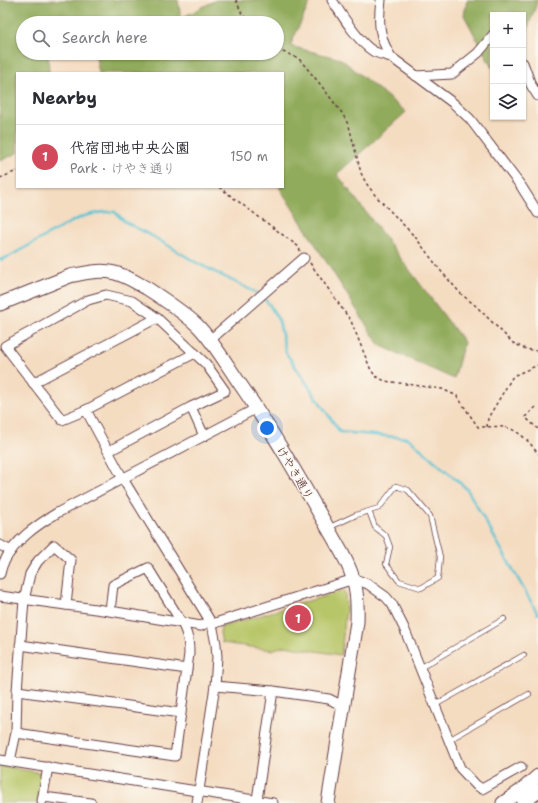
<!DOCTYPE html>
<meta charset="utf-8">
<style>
:root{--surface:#fff;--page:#f7f7f7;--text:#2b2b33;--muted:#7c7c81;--line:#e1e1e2;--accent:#d1495b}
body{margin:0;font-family:"Shantell Sans","Klee One",sans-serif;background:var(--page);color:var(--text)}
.controls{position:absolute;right:12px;top:12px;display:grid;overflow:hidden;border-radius:0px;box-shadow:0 1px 3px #0004}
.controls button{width:36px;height:36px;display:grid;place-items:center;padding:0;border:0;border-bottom:1px solid var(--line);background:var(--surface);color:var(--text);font:20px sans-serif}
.you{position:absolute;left:267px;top:428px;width:14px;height:14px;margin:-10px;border:3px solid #fff;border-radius:50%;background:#1a73e8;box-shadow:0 0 0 6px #1a73e833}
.badge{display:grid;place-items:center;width:26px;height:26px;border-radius:50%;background:var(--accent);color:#fff;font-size:13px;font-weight:700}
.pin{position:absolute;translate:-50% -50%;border:2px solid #fff;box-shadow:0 1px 4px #0006}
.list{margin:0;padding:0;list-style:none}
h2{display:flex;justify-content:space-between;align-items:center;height:52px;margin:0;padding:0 16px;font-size:17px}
h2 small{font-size:13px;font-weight:400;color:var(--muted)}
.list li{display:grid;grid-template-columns:26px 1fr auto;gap:12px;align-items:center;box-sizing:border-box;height:64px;padding:0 16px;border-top:1px solid var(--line)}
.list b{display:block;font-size:15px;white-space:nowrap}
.list p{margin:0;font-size:13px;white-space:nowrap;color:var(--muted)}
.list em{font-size:13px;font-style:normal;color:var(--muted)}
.icon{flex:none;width:22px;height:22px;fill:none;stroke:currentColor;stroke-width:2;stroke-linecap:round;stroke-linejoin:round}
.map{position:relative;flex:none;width:538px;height:803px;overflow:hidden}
.search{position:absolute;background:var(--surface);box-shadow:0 1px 3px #0004;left:16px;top:16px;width:268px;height:44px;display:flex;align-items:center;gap:10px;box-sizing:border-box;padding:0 14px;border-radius:22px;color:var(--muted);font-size:15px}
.panel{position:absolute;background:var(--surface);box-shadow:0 1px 3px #0004;left:16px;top:72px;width:268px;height:116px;border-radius:0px}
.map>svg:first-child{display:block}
.green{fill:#b7c668;stroke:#80724a}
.forest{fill:#91ab5c;stroke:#6e6544}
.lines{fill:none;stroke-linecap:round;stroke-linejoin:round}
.stream{stroke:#59c2d4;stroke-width:2.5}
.lane-casing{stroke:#643b42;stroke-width:6}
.street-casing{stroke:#643b42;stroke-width:11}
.secondary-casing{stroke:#643b42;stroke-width:15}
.path{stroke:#643b42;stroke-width:1.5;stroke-dasharray:3 3;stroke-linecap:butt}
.lane{stroke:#fff;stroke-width:4.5}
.street{stroke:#fff;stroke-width:9}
.secondary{stroke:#fff;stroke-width:13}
.labels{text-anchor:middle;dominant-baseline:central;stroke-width:3;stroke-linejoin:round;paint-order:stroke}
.street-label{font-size:12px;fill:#4a1f2b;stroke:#fbf7ec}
</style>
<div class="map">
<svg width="538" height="803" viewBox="0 0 538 803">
<rect width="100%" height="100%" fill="#fbf7ec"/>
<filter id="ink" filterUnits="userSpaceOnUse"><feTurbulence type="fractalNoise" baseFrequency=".025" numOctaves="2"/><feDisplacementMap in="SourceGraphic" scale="8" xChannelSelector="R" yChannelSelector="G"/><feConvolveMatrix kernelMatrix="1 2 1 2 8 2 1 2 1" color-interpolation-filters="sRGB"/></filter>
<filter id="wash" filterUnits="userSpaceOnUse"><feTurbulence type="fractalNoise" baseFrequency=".012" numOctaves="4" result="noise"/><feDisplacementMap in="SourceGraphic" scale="16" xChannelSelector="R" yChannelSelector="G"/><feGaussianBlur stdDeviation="0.9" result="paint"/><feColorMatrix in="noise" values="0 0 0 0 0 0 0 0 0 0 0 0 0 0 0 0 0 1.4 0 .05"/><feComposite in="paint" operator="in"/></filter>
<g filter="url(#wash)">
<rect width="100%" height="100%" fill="#f4dcc1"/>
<g class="green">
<polygon points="342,591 345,591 346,609 341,655 284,646 272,650 222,643 220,633 221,627"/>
<polygon points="0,766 36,772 40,773 42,776 38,803 0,803"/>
</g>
<g class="forest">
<polygon points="0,0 178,0 181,18 216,0 311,0 290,46 341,59 406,112 337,174 464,342 454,379 379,345 279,187 283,187 283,73 99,73 95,53 277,53 277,23 23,23 23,53 48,53 49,73 17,73 17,153 0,161"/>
<polygon points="467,0 538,0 525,36 523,38 523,15 493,15 492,68 464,15"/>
</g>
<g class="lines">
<g class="stream">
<polyline points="0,260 10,256 69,223 84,216 103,212 115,212 125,222 154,237 197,263 259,294"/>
<polyline points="262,297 269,304 279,321 286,353 340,432 408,438 467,489 538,614"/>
</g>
</g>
</g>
<g filter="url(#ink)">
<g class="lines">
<defs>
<g id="lane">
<polyline points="328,528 356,515 379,508 396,486 408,490 430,516 440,557 438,578 421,588 399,581 386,564 390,547 386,536 375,527 369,511"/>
<polyline points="420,668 504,619"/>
<polyline points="435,705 524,655"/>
<polyline points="449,740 529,694"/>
</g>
<g id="street">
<path d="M332 0C341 14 359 43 373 51 378 54 385 55 391 57"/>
<path d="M381 0C378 22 379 38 391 57L453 103 470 119 521 186 538 213"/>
<polyline points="523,63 531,85 538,96"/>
<polyline points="416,76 452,74 478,53 493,35"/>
<polyline points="210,340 304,258"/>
<polyline points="33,383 157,318"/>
<polyline points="191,407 204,436"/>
<polyline points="86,410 123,479 212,624 216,644 217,657 215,686 197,803"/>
<polyline points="109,451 191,407 225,391 206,364 157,318 132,301 106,295 88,300 5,346 62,420 86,410 195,353"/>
<polyline points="0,545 11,551"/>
<path d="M0 574C1 570 2 565 4 562 15 540 37 525 57 513L257 408"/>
<polyline points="0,596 110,611 201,626 210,621"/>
<polyline points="212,624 354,579 368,584 386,597 392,604 404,628 460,768 476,785 482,789 521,767"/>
<polyline points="20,645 187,669"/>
<polyline points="215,686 273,691 329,699 343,706"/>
<polyline points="17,691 181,713"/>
<path d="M16 733 175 756 189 654C189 641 188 635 182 623L148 568 113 585 110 611"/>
<polyline points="0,760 273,803"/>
<polyline points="10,761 16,733 17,691 24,600 30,574 38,561 54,545 71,560 66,605"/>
<polyline points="43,797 91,803"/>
<polyline points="257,800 273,691"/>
<polyline points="42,801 48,767"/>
</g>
<g id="secondary">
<path d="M0 304 70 276C85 273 100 269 115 273 127 276 137 283 148 289 165 300 182 311 197 325 213 341 225 362 238 381 276 436 309 495 342 553 356 579 358 593 357 622L328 803"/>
<polyline points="503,803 522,790 538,776"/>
<polyline points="523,803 538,791"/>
</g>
</defs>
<use href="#lane" class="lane-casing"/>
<use href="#street" class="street-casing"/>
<use href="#secondary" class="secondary-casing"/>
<g class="path">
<polyline points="236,0 241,12 250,23"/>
<polyline points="277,50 291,55 300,60 320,84 342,113 349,126 361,173 366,183 375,195 416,238 440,270 461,294 476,306 513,343 526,349 538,351"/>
<polyline points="0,178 17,171"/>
<polyline points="219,187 299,247 300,251"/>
<path d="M310 263 351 321 370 368 375 376 385 381 442 389 457 396 478 427C487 427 496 426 504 427 518 429 531 443 538 454"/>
<polyline points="536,407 525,417 538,429"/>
<polyline points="487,427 488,418 513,376 538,365"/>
</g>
<use href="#lane" class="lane"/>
<use href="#street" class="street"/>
<use href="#secondary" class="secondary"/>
</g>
</g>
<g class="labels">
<g class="street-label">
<text transform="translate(295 473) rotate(59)">けやき通り</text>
</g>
</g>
</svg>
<div class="controls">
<button>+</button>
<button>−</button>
<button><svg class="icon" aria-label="layers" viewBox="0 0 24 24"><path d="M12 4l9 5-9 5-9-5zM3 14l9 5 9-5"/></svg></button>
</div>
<div class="you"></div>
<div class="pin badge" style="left:298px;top:618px">1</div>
<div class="search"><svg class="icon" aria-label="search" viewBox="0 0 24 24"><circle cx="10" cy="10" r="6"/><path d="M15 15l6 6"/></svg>Search here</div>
<section class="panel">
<h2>Nearby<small></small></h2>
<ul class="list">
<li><span class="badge">1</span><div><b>代宿団地中央公園</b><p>Park · けやき通り</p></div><em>150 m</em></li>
</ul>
</section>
</div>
